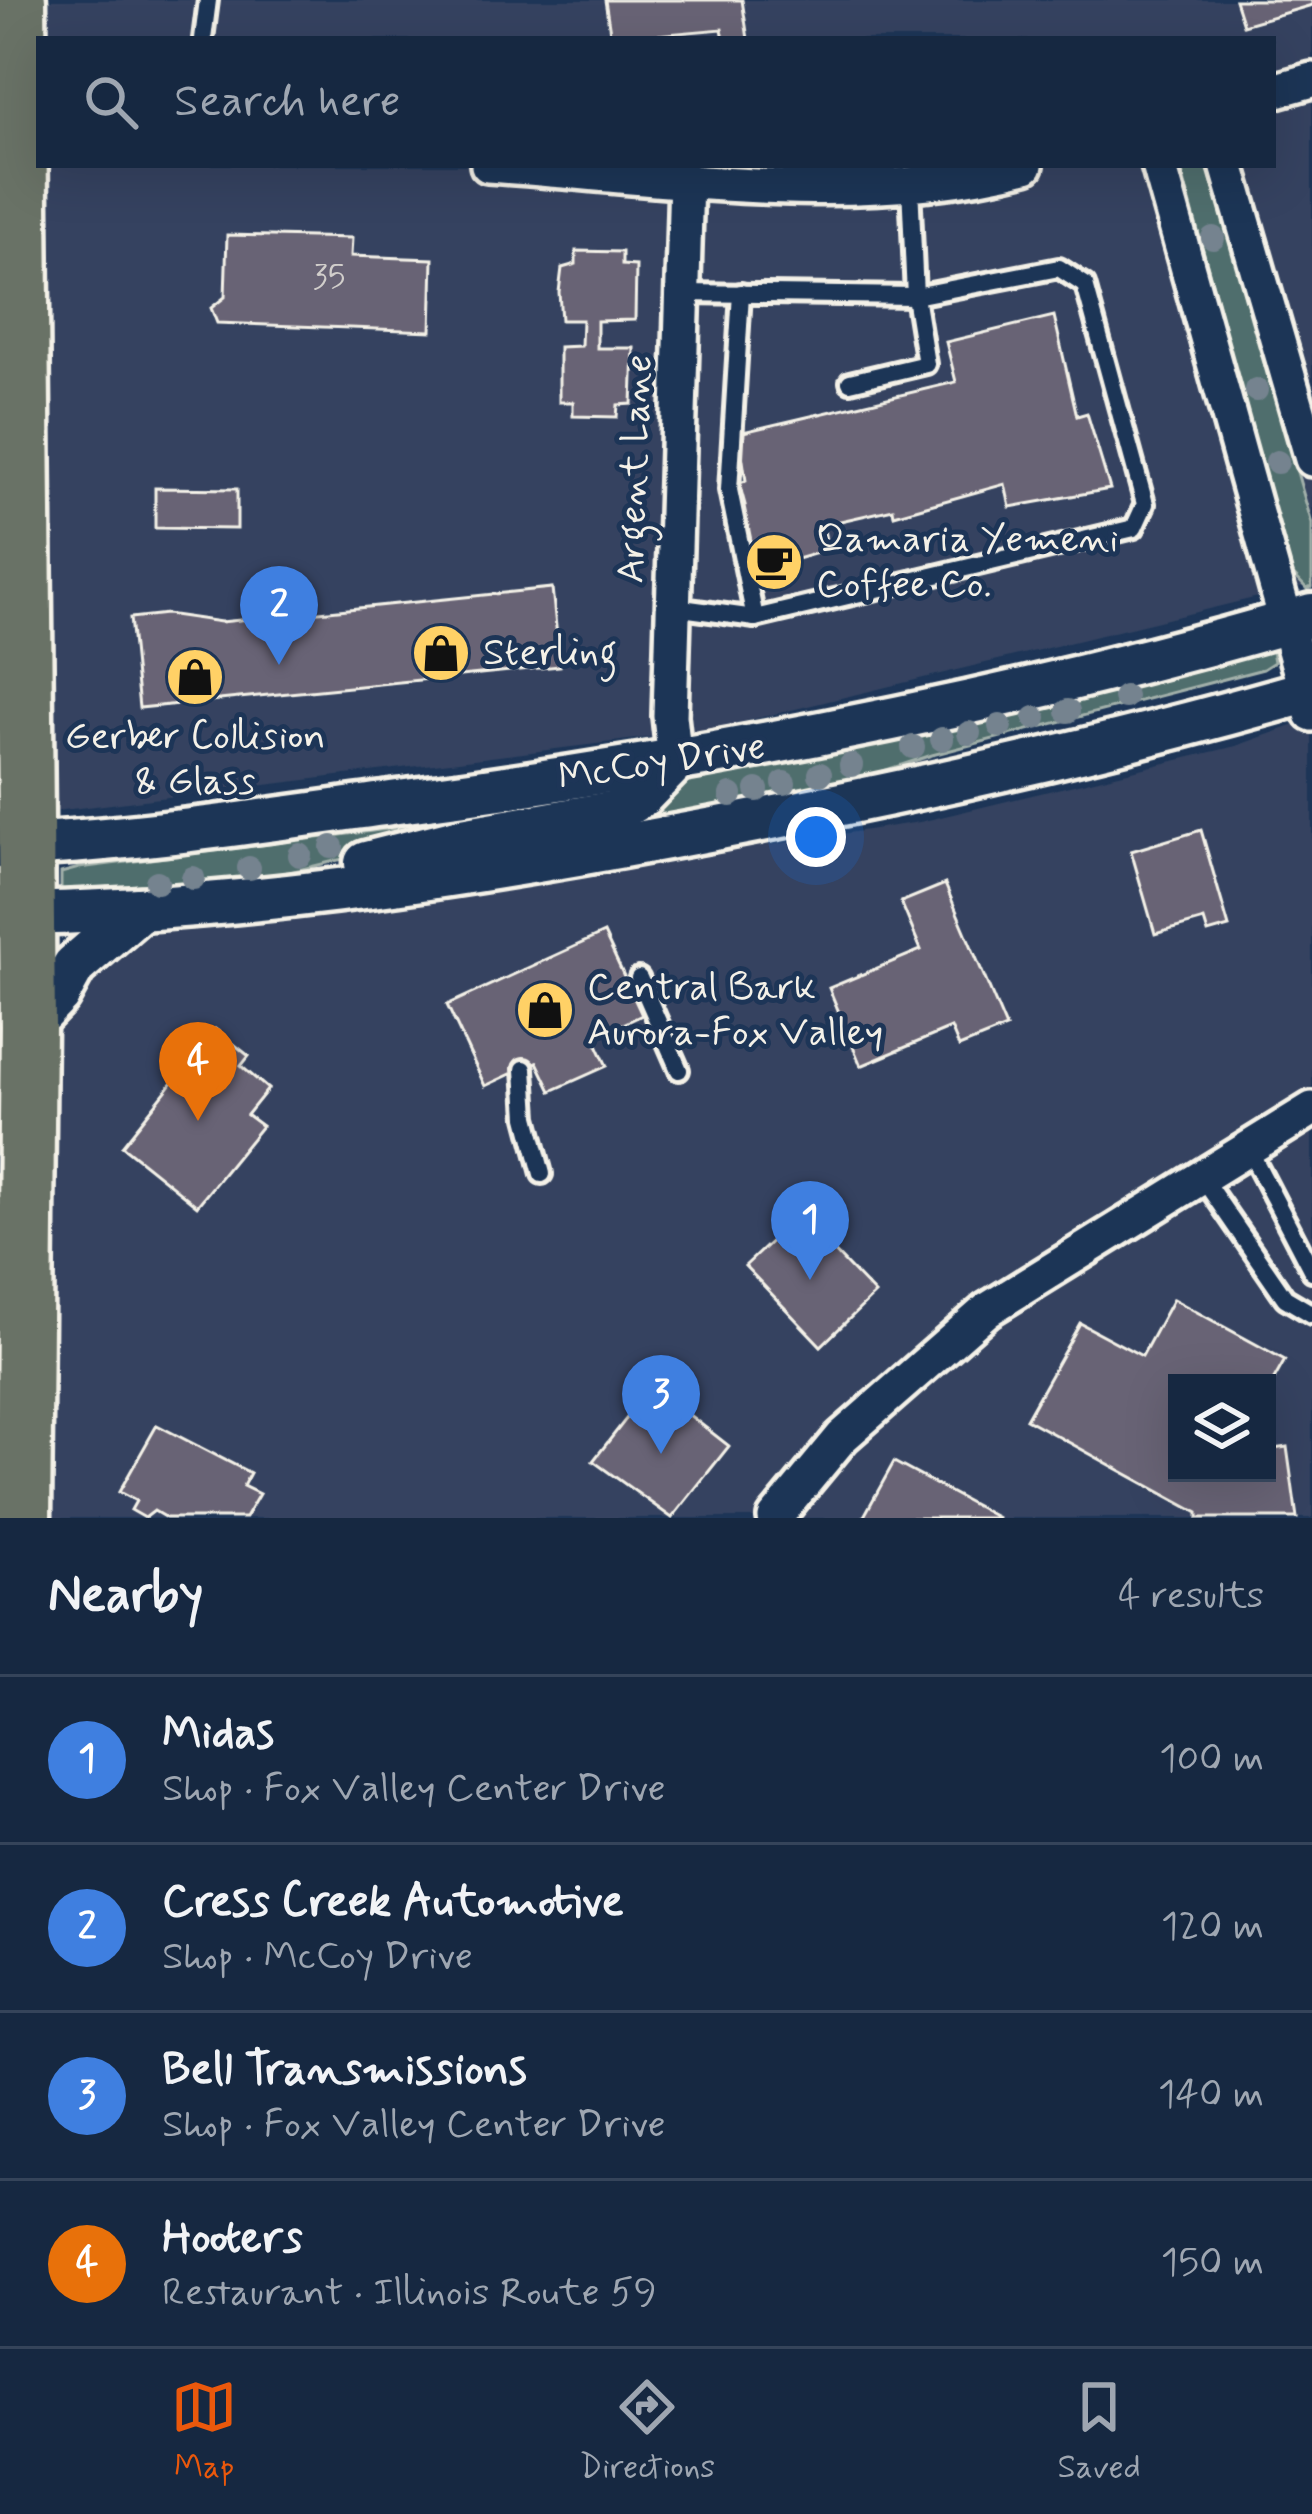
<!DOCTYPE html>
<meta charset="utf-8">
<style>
:root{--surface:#162841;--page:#23344c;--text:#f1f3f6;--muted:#9ea6b1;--line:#35445a;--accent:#ea580c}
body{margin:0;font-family:Mynerve,sans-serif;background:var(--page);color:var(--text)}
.controls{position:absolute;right:36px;bottom:36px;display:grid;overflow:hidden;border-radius:0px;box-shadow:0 12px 48px #0002}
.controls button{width:108px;height:108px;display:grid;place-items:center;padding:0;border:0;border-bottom:3px solid var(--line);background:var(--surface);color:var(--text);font:60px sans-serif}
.you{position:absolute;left:816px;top:837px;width:42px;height:42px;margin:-30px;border:9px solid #fff;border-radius:50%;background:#1a73e8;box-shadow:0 0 0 18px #1a73e833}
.badge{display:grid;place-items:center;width:78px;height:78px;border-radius:50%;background:var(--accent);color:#fff;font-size:39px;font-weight:700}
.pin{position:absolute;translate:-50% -99px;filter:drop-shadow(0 3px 6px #0008)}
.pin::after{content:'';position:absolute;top:63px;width:42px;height:36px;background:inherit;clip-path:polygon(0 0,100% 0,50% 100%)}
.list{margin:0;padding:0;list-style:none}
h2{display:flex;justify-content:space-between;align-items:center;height:156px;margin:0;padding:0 48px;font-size:51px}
h2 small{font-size:39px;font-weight:400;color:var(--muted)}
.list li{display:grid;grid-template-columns:78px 1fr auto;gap:36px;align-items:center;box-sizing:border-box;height:168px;padding:0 48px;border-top:3px solid var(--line)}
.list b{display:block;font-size:45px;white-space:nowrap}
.list p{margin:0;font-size:39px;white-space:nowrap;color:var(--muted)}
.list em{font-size:39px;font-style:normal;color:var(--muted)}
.icon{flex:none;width:66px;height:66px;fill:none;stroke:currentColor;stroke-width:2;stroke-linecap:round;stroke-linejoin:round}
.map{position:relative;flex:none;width:1312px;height:1518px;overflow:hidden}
.search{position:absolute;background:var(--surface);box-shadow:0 12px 48px #0002;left:36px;right:36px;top:36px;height:132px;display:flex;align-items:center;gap:30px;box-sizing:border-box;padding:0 42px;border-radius:0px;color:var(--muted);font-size:45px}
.sheet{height:828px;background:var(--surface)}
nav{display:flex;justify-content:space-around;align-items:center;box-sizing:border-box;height:168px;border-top:3px solid var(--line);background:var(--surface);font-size:33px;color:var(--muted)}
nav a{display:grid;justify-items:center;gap:6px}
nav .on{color:var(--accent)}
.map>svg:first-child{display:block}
.built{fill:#344360;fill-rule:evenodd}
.green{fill:#506e6d;stroke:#a2b0aa;stroke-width:3}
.building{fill:#686475;stroke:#f4f1e8;stroke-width:3}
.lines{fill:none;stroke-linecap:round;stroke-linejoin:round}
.service-casing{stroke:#f4f1e8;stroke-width:26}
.minor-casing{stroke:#f4f1e8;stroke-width:42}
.tertiary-casing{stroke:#f4f1e8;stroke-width:51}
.primary-casing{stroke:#f4f1e8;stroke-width:63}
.service{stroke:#1d3557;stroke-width:16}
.minor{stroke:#1d3557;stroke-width:33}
.tertiary{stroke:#1d3557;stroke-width:42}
.primary{stroke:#697266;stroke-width:54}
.tree{fill:#74838f}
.labels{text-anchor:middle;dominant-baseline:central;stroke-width:10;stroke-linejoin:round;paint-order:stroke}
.number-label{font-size:33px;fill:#d1cecb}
.street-label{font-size:39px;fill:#f4f1e8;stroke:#1d3557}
.poi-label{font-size:39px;fill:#f4f1e8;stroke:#1d3557;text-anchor:start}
</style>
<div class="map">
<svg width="1312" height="1518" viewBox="0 0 1312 1518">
<rect width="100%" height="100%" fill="#1d3557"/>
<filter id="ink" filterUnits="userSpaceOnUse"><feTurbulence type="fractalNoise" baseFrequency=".00833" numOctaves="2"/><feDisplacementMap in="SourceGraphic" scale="24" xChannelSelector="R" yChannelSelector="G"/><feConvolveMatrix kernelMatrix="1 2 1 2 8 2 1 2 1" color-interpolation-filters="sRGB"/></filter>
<g filter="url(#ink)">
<g class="built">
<polygon points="50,0 1312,0 1312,584 709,730 55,811 51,165 1273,165 1273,39 50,39"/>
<path d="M1312 719V1518H48L51 1069 60 1016 74 982 130 940 166 930 419 898 920 822 1236 746ZM1177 1383H1267V1473H1177Z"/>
</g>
<g class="green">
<polygon points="1180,165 1205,165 1211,175 1312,524 1312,587 1307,589 1290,571"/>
<polygon points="1272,650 1274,662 1263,669 932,755 853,781 593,836 665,785 794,762"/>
<polygon points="623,790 221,889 98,900 61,890 61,873 79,868 412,826"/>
</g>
<g class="building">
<polygon points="605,0 742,0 748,39 724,39 722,29 611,39"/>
<polygon points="1235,0 1312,0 1312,5 1243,25"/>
<polygon points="227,235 352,238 351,256 433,259 431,331 217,323 211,308 225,297"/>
<polygon points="576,251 622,252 622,265 636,266 635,320 597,321 597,348 634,348 632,404 618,405 617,417 573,416 573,402 559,402 559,347 581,346 582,320 561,320 559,292 562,268 576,264"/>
<polygon points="1054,316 1077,416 1087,413 1110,489 1010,507 1005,484 894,515 893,509 823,525 828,550 752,572 736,507 745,505 739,483 746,481 739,433 956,382 946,342"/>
<polygon points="155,488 237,489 237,529 155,528"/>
<polygon points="552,588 560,666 139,708 130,618 166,614 221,622"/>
<polygon points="1201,830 1229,927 1208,933 1204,920 1155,934 1131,851"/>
<polygon points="945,884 1006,1028 959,1047 951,1028 861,1066 829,988 921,950 901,902"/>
<polygon points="604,933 642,1015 594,1038 607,1066 551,1091 537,1062 485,1086 447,1005"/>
<polygon points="215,1029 249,1056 241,1066 268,1089 247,1115 262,1126 197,1206 122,1146"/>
<polygon points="799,1215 875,1294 821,1346 745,1266"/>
<polygon points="1173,1299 1285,1360 1267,1392 1267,1383 1177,1383 1177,1473 1267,1473 1267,1450 1287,1447 1297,1518 1198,1518 1198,1513 1026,1419 1080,1323 1142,1356"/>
<polygon points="652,1386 729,1446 672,1518 593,1461"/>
<polygon points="157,1425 250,1473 243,1486 259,1494 245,1518 166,1518 154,1511 145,1518 131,1510 136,1501 119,1492"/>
<polygon points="894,1462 998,1518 863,1518"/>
</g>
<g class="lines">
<defs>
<g id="service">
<polyline points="203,39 208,0"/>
<polyline points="741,293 729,490 755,618"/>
<polyline points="850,382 926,364 915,296 910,185"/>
<polyline points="674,607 755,618 1134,528 1145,504 1085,285 1059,268 915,296 683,293"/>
<polyline points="639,978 679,1070"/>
<polyline points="524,1069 527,1117 542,1174"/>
<polyline points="1247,1146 1312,1271"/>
<polyline points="1201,1176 1285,1298 1312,1314"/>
</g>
<g id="minor">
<polyline points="1273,91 1312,80"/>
<path d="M488 165C663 177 854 209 1026 165"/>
<polyline points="1159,165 1312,714"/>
<polyline points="1227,165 1312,459"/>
<polyline points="675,761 670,716 686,179"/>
<polyline points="775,1518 842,1437 987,1310 1312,1109"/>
</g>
<g id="tertiary">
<path d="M0 846C136 841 272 819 406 801 713 760 1014 702 1312 615"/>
<polyline points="366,863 457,840 615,812 642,795 675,761"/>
<path d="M0 914C224 912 446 879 666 838 884 798 1100 751 1312 690"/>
<polyline points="28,1026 58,995 74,966 140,909"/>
</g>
<polyline id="primary" points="18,0 28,1026 23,1518"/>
</defs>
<use href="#service" class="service-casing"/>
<use href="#minor" class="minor-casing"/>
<use href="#tertiary" class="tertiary-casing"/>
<use href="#primary" class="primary-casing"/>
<use href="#service" class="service"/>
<use href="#minor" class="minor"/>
<use href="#tertiary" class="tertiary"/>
<use href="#primary" class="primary"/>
</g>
<g class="tree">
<circle cx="1213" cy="238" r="12"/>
<circle cx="1256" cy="390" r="12"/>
<circle cx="1277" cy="462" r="12"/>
<circle cx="1125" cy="697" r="12"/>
<circle cx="1068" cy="711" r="12"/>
<circle cx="1035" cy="718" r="12"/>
<circle cx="1000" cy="726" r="12"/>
<circle cx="969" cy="733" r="12"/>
<circle cx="942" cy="739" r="12"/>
<circle cx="913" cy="747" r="12"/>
<circle cx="851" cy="765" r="12"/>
<circle cx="820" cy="774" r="12"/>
<circle cx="784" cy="783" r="12"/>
<circle cx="757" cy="790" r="12"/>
<circle cx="731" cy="795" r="12"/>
<circle cx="332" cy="847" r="12"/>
<circle cx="300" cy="855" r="12"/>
<circle cx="249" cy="868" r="12"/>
<circle cx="193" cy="878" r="12"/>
<circle cx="157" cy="882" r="12"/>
</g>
</g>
<defs>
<symbol id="cafe-disc" viewBox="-11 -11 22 22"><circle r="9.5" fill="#ffd166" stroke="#1d3557"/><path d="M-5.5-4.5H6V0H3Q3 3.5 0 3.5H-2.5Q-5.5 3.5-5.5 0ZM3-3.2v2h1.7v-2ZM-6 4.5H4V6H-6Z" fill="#111"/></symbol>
<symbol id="shop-disc" viewBox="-11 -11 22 22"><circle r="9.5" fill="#ffd166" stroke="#1d3557"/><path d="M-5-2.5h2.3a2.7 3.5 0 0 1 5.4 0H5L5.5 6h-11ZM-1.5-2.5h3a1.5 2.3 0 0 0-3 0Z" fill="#111"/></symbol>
</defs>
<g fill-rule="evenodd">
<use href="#cafe-disc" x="741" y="529" width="66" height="66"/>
<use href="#shop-disc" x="408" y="620" width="66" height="66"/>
<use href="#shop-disc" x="162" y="644" width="66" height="66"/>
<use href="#shop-disc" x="512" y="977" width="66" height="66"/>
</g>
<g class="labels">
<g class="number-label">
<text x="329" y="278">35</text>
</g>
<g class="street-label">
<text transform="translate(636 469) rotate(-88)">Argent Lane</text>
<text transform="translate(662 763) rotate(-9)">McCoy Drive</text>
</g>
<g class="poi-label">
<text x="816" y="540">Qamaria Yemeni<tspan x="816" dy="45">Coffee Co.</tspan></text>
<text x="483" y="653">Sterling</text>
<text x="195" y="737" text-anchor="middle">Gerber Collision<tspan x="195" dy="45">&amp; Glass</tspan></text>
<text x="587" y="988">Central Bark<tspan x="587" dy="45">Aurora-Fox Valley</tspan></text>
</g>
</g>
</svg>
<div class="controls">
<button><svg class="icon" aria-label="layers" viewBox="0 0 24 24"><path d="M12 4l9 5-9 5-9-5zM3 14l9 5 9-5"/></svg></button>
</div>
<div class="you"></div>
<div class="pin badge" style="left:810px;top:1280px;background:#3f7fe0">1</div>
<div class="pin badge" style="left:279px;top:665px;background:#3f7fe0">2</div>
<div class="pin badge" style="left:661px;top:1454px;background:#3f7fe0">3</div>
<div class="pin badge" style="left:198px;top:1121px;background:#e8710a">4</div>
<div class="search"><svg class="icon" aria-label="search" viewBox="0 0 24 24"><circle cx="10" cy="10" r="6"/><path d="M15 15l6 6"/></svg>Search here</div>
</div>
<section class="sheet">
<h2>Nearby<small>4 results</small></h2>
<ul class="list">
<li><span class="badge" style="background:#3f7fe0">1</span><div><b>Midas</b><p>Shop · Fox Valley Center Drive</p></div><em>100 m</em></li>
<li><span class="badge" style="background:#3f7fe0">2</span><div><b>Cress Creek Automotive</b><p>Shop · McCoy Drive</p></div><em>120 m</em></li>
<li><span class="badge" style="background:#3f7fe0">3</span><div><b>Bell Transmissions</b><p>Shop · Fox Valley Center Drive</p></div><em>140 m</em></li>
<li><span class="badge" style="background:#e8710a">4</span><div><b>Hooters</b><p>Restaurant · Illinois Route 59</p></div><em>150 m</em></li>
</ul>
</section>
<nav>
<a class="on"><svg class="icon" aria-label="map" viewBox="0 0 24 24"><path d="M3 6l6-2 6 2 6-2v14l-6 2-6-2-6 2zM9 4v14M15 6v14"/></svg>Map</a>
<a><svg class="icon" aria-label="directions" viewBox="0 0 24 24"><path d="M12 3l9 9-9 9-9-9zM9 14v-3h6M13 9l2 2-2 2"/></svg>Directions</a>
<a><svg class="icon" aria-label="saved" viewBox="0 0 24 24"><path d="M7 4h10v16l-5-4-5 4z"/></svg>Saved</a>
</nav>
